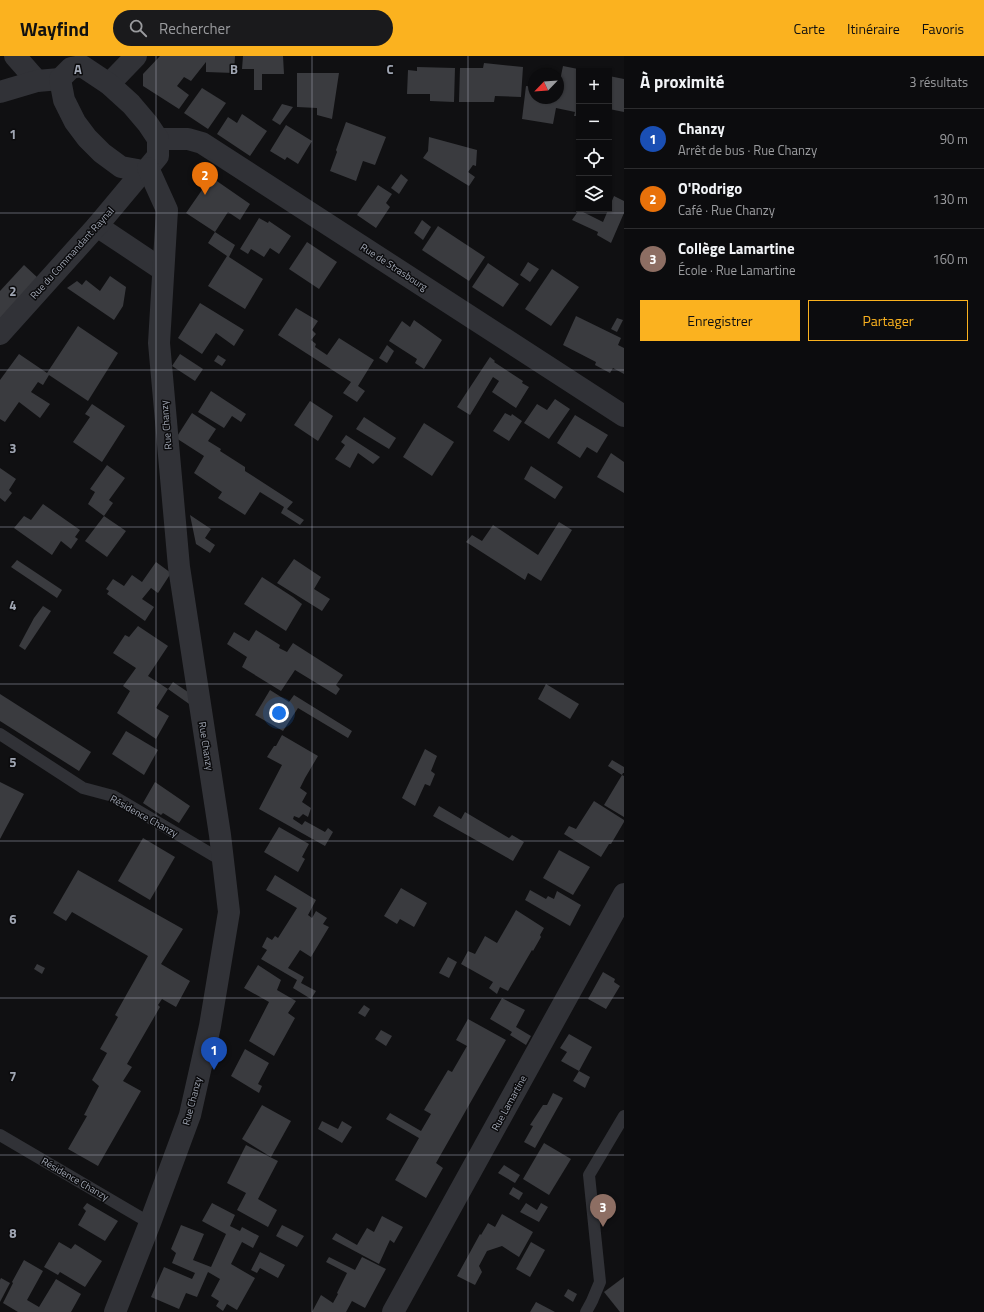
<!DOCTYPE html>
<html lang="fr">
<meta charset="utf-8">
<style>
:root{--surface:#0c0c0e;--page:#1a1a1c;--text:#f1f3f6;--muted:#9a9b9e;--line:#2c2c2e;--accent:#fbb21f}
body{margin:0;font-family:"Titillium Web",sans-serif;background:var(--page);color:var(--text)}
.controls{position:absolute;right:12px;top:12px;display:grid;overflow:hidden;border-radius:0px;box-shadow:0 1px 3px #0004}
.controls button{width:36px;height:36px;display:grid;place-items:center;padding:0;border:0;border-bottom:1px solid var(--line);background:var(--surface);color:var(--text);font:20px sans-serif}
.compass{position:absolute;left:528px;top:12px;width:36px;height:36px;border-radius:50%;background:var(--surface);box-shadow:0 1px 3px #0004;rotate:245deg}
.you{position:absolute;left:279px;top:657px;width:14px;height:14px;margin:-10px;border:3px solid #fff;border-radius:50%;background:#1a73e8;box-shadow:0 0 0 6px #1a73e833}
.badge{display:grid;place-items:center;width:26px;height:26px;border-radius:50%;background:var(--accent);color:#fff;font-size:13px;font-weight:700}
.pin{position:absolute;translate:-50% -33px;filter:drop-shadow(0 1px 2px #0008)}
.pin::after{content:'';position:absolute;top:21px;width:14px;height:12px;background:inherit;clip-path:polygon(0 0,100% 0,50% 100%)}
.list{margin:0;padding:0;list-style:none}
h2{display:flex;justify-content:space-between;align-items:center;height:52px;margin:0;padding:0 16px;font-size:17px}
h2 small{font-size:13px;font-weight:400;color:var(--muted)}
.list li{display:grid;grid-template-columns:26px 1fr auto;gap:12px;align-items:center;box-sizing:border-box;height:60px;padding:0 16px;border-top:1px solid var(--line)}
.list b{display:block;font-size:15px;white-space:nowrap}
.list p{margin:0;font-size:13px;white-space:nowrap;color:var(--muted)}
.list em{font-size:13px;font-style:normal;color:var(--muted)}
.actions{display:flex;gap:8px;padding:12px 16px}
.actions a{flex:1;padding:9px 0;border:1px solid var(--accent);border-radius:0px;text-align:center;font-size:14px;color:var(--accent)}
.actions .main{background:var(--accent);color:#111}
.icon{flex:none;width:22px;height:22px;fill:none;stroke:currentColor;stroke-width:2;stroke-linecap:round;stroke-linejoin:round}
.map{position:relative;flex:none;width:624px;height:1256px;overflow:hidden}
header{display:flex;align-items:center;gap:24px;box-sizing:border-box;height:56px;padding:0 20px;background:var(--accent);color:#111}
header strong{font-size:19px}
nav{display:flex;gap:22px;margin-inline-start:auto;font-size:14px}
.search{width:280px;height:36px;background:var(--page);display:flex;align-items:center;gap:10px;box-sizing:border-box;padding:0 14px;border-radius:22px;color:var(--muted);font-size:15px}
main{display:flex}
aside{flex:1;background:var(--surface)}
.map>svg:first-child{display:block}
.building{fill:#3a3b3f}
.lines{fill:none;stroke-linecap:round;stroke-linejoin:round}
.lane{stroke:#313237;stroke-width:12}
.street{stroke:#313237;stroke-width:22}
.grid{fill:none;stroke:#a0a6b3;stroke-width:1;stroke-opacity:0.55}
.labels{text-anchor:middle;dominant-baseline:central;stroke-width:3;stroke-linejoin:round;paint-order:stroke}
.street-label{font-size:10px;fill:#a0a6b3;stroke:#0b0b0d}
.grid-label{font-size:13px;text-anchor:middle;font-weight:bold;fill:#a0a6b3;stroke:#0b0b0d;stroke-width:3;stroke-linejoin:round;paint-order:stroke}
</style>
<header>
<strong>Wayfind</strong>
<div class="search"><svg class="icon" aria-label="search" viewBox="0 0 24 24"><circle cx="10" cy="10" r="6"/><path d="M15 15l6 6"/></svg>Rechercher</div>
<nav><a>Carte</a><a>Itinéraire</a><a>Favoris</a></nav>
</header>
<main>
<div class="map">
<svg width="624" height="1256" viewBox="0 0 624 1256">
<rect width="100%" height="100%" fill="#101012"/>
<g class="building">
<polygon points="160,0 235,0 234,17 206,16 206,6 191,25 184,21 177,30 189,39 179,53 143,30 143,18"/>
<polygon points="243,0 283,0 284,18 262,18 262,34 254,34 254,13 242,13"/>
<polygon points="484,7 523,11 521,41 495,40 494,46 459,46 460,12 483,12"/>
<polygon points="563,10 583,14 579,15 579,60 574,60 575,56 556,52 553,68 522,63 526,30 534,31 534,42 558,42 558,34"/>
<polygon points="417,11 455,12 454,46 430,45 430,38 407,38 408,14 417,15"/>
<polygon points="297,17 339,17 332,63 317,59 317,52 297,51"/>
<polygon points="609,20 624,23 624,56 609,53"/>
<polygon points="202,32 226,47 208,73 184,57"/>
<polygon points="282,48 293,51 280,69 272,64"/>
<polygon points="242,58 267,75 250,100 217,78 228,61 237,67"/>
<polygon points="346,66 386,81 375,109 363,105 356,125 330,115 337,96 336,94"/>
<polygon points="286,69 312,85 298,108 287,101 285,104 270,95"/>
<polygon points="429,81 477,94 476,110 473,109 468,116 475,121 469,130 423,102 428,95"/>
<polygon points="401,118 408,124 399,138 391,132"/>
<polygon points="211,121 250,148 240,164 228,156 215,176 186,157"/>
<polygon points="378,129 392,138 386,147 390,151 376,172 357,159"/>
<polygon points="614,140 624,145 624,157 611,187 597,179 598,176 572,164 579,154 603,166"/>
<polygon points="259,162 268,167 269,165 291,180 279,198 270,192 264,201 251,193 248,198 240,193"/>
<polygon points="422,164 431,171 423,184 414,177"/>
<polygon points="438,170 485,201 469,225 422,194"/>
<polygon points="215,176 235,189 229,201 263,223 245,253 208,230 227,200 208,187"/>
<polygon points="307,186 337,206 319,233 289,213"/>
<polygon points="528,206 539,213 530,226 520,219"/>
<polygon points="488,207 519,228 503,251 472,231"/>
<polygon points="24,209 39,223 0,265 0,235"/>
<polygon points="552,213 579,231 551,270 525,253"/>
<polygon points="110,220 126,231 123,250 114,264 67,232 77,225 82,229 86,224 100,235"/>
<polygon points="200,247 244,274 234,290 216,277 202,298 178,282"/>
<polygon points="296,252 318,265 312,274 316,278 311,284 316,288 315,291 327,299 339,282 374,304 358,330 365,335 357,346 343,337 351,326 278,279"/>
<polygon points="576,260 621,282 618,289 624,292 624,318 613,312 610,317 595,309 596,306 563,289"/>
<polygon points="617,262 623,264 617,276 611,273"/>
<polygon points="414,264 442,284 424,313 415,307 417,303 389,285 402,265 410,271"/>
<polygon points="78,270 118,297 88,345 49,319 43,329 38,326 31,336 50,348 40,362 19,346 5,366 0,363 0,324 19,298 47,317"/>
<polygon points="387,289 394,295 387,307 379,302"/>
<polygon points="180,298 203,313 195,325 172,310"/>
<polygon points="218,299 226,304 222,310 214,305"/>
<polygon points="490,301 495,305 494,306 523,325 522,327 529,331 516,352 492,336 499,325 493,321 470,359 457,351"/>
<polygon points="211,335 246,358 241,366 232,360 224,372 198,356"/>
<polygon points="555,343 570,353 549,383 524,367 537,348 547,354"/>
<polygon points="310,345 333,360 318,385 294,369"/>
<polygon points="92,348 125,370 102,406 73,386 90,361 85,358"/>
<polygon points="192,357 216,373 208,385 221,393 220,395 245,411 245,415 293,446 287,453 304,464 300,469 281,457 284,451 260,436 245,459 218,442 222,436 194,417 204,400 176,382"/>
<polygon points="505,357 511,360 512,358 522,365 509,385 493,375"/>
<polygon points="575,359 608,379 597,397 587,391 580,402 557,387"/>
<polygon points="364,361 396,382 389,393 356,373"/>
<polygon points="424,367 454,386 432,420 403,401"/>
<polygon points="346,379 380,401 373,408 358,397 350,412 335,403 345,389 341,386"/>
<polygon points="611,397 624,406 624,437 597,421"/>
<polygon points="107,409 125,422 109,444 113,447 104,460 126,475 107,501 85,485 104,460 88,448 95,436 90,433"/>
<polygon points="531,410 563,431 555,443 524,423"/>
<polygon points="0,412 16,423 9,434 12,437 5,446 0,442"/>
<polygon points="43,448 80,474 75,481 78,483 71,493 61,485 52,499 14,472 24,460 31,464"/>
<polygon points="190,459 211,473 205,482 215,489 210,497 196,488"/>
<polygon points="559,466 572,474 541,525 528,517 525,524 466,486 472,479 482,485 493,469 538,499"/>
<polygon points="294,503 321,521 314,533 330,543 322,555 277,527"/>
<polygon points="17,504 62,534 57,542 11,511"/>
<polygon points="156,506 171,517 158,537 151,532 142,543 154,551 145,565 107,538 109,535 106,533 113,523 124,530 132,519 142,526"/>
<polygon points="262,521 293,541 302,548 286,575 244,548"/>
<polygon points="43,550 51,555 25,594 19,590 34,562"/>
<polygon points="138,570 168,590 148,620 168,633 156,652 169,660 156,683 117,657 130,635 123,630 136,612 113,597 125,579 129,581"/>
<polygon points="256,574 280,589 279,592 287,596 293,587 343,619 336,629 340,633 336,639 295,614 281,635 242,611 247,601 227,588 234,576 249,585"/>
<polygon points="173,626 191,638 192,650 168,633"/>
<polygon points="546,628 579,648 570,663 538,643"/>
<polygon points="270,634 289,646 294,639 352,675 348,682 298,652 283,675 255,659"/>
<polygon points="0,638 91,696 79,715 0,665"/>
<polygon points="126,675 158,694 144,719 112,698"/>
<polygon points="282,679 318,700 305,722 300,732 307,737 302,746 311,752 308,761 303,758 299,762 294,760 293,763 302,769 305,765 325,776 328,772 333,776 325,790 259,753 282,709 267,701 274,690 276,690"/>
<polygon points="425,693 437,700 431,715 435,718 430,730 425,728 415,750 402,742"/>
<polygon points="612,704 624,711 624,717 623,717 622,719 624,720 624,761 604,749 622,719 608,710"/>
<polygon points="0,726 24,738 0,783"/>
<polygon points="155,726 190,750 179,767 163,757 161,759 143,747"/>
<polygon points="594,745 624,764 624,766 611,788 609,788 601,801 564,778 569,770 576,773"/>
<polygon points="439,750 461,763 465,756 509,782 512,779 524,786 513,805 433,760"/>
<polygon points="279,771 309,788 302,801 305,803 298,816 264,796"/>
<polygon points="143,782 175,801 150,844 118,825"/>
<polygon points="559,794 590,811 573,839 543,822"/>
<polygon points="78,814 183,873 161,908 190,925 176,951 162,943 158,949 160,951 127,1008 132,1011 123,1025 141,1035 98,1110 68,1093 87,1060 84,1059 99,1030 92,1024 107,997 100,993 118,961 115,959 148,900 72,856 66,865 53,857"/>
<polygon points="275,819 316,844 308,859 312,862 316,855 327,862 323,868 329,871 311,901 300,894 288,912 304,921 301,927 316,935 311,943 293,932 297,924 261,903 267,894 262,891 267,881 272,884 275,880 278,882 297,852 266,834"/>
<polygon points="401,832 427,847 414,871 400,863 397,868 384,860"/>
<polygon points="530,834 546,843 548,840 554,843 557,835 581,849 570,870 525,844"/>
<polygon points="516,854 544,872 540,879 541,881 533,895 532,894 508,935 500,931 497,938 489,932 493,926 461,908 468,895 475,898 485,880 497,887"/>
<polygon points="448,901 457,906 449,922 439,917"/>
<polygon points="37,908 45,912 42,918 34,913"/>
<polygon points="258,909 281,924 277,934 296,945 288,957 295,962 274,1000 249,985 269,946 244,932"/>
<polygon points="603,916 615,923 614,926 620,930 606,953 588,943"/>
<polygon points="502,942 525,954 516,971 531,980 526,989 510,979 512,976 490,963"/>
<polygon points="364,949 370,953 365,961 358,957"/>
<polygon points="468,963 506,984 436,1107 443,1112 426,1142 395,1124 419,1082 386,1063 390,1057 421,1075 431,1058 424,1054 448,1014 452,1016 467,990 456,984"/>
<polygon points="381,974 392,980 386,990 375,983"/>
<polygon points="569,978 592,991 579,1015 561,1005 567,996 560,992"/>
<polygon points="245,993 269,1007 258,1028 262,1030 259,1037 231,1020"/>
<polygon points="579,1015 590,1021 585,1032 573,1025"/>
<polygon points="553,1037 563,1042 535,1092 524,1086 533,1070 530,1069 543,1049 547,1049"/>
<polygon points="262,1049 291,1065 271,1101 242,1083"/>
<polygon points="322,1065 338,1073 342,1065 352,1071 342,1087 318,1073"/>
<polygon points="544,1087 571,1103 549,1139 523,1123"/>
<polygon points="246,1089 278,1105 258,1143 277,1154 268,1171 237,1154 246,1137 227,1127"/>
<polygon points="504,1109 520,1119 515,1127 498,1117"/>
<polygon points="513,1131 523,1137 519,1144 509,1138"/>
<polygon points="87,1147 118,1165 105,1185 78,1169 86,1155 83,1152"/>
<polygon points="212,1147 235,1159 230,1170 240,1175 242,1171 259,1180 253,1192 242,1186 231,1208 255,1222 237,1254 227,1248 223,1255 216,1250 219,1245 211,1240 220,1223 208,1216 197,1241 186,1237 179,1253 151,1241 164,1211 192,1223 195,1217 172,1207 176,1197 171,1193 181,1169 204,1178 193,1204 211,1211 226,1178 202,1165"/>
<polygon points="526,1147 537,1154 541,1147 548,1151 539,1166 520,1156"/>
<polygon points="502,1158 533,1176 519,1201 502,1190 487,1195 479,1210 482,1216 475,1229 457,1220 480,1178 481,1179 488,1167 495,1171"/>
<polygon points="382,1160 403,1171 394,1187 390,1184 379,1208 332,1183 336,1177 357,1189 367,1172 374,1176"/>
<polygon points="282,1169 304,1180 297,1191 276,1180"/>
<polygon points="59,1186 71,1193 75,1188 102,1205 85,1231 60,1216 58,1219 44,1211"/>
<polygon points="531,1186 545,1194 530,1221 516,1213"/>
<polygon points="260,1196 285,1209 278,1222 260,1212 257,1217 251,1214"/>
<polygon points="329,1201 355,1214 362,1201 386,1213 365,1252 352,1245 346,1256 312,1256 321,1239 333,1247 338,1238 337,1237 347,1217 326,1206"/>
<polygon points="24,1204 43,1215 27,1244 39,1251 56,1223 81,1238 71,1256 18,1256 3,1247 13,1227 12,1226"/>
<polygon points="624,1221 624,1256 620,1256 604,1236"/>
<polygon points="1,1222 10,1227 0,1246 0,1224"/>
<polygon points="568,1233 577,1238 573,1246 564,1240"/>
<polygon points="536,1246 555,1256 530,1256"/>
</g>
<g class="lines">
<g class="lane">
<polyline points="0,678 83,732 113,740 223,805"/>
<polyline points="0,1079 150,1167"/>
<polyline points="586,1256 592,1245 600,1226 589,1119 624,1060"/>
</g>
<g class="street">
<polyline points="15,0 37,25"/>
<polyline points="109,28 136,0"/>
<polyline points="0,36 37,25 60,23"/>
<polyline points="158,83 188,83 202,87 624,360"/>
<polyline points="97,170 163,214"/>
<polyline points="0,278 97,170 143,115 148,112 158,100 158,83 148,68 131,48 109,28 82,10 71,12 60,23 64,44 75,66 87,82 102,97 121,111 143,115"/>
<polyline points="115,1256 150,1167 190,1059 210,970 229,856 220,779 179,511 159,287 167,154 148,112"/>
<polyline points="393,1256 624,838"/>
</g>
</g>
<path class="grid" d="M156 0V1256M312 0V1256M468 0V1256M0 157H624M0 314H624M0 471H624M0 628H624M0 785H624M0 942H624M0 1099H624"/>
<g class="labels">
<g class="street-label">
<text transform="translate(72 197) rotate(-48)">Rue du Commandant Raynal</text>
<text transform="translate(394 211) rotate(33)">Rue de Strasbourg</text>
<text transform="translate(166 369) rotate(-95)">Rue Chanzy</text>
<text transform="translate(206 690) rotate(81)">Rue Chanzy</text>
<text transform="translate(144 760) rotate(29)">Résidence Chanzy</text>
<text transform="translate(192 1045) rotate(-75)">Rue Chanzy</text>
<text transform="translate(509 1047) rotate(-61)">Rue Lamartine</text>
<text transform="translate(75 1123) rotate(30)">Résidence Chanzy</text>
</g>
</g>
<g class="grid-label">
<text x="78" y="18">A</text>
<text x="234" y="18">B</text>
<text x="390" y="18">C</text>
<text x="13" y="83">1</text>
<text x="13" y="240">2</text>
<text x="13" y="397">3</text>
<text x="13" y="554">4</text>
<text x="13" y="711">5</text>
<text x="13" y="868">6</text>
<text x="13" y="1025">7</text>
<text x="13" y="1182">8</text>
</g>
</svg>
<div class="controls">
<button>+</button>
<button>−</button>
<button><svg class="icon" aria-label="locate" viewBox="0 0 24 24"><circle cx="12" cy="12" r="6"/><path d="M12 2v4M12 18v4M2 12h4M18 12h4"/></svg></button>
<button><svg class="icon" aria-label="layers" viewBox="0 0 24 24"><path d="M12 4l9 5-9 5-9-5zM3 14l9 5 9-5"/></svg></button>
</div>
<svg class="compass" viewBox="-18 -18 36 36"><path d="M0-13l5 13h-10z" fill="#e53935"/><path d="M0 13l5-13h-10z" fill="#9a9b9e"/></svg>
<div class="you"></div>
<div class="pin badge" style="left:214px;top:1014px;background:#1a4fb4">1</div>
<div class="pin badge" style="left:205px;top:139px;background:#e8710a">2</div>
<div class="pin badge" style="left:603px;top:1171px;background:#8d6e63">3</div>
</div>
<aside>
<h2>À proximité<small>3 résultats</small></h2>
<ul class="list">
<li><span class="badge" style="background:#1a4fb4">1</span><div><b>Chanzy</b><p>Arrêt de bus · Rue Chanzy</p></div><em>90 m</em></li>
<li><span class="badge" style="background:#e8710a">2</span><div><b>O'Rodrigo</b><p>Café · Rue Chanzy</p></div><em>130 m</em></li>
<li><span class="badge" style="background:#8d6e63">3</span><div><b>Collège Lamartine</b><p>École · Rue Lamartine</p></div><em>160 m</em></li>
</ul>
<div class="actions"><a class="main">Enregistrer</a><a>Partager</a></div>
</aside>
</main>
